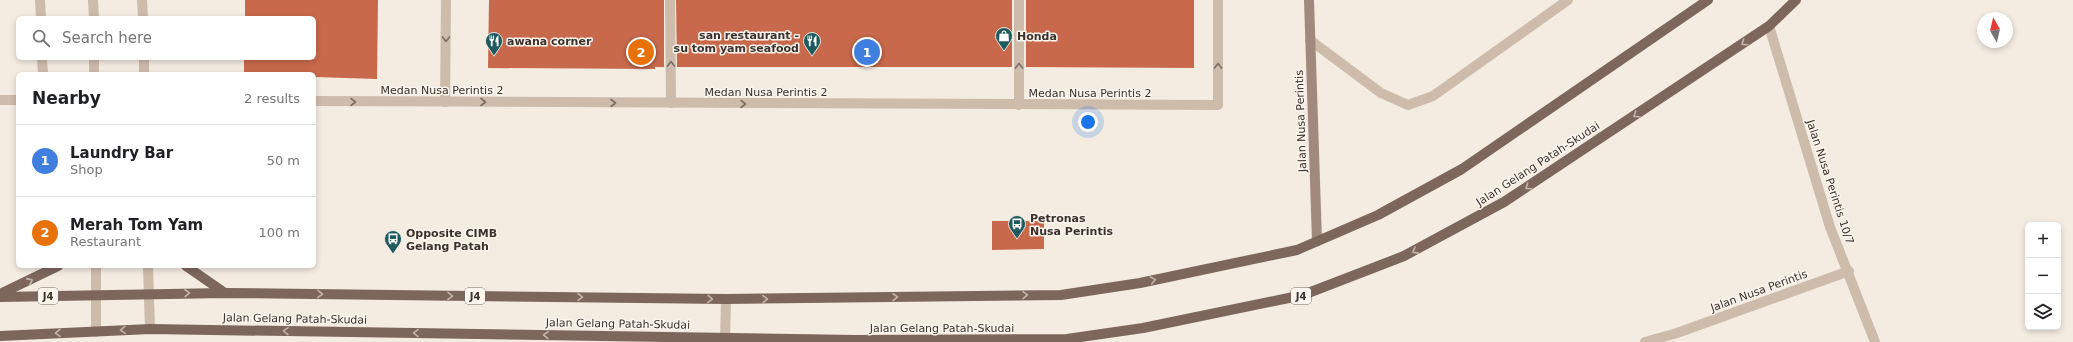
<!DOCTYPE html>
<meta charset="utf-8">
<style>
:root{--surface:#fff;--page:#f2f2f2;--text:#202124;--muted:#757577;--line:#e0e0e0;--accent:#1f5a5e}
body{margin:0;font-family:"DejaVu Sans",sans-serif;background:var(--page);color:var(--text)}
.controls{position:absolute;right:12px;bottom:12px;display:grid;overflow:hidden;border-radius:6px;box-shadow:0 2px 6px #0003}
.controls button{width:36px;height:36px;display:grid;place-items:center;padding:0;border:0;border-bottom:1px solid var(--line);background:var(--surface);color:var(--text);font:20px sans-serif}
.compass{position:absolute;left:1977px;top:12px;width:36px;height:36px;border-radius:50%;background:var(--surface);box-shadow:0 2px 6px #0003;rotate:352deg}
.you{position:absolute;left:1088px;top:122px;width:14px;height:14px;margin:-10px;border:3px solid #fff;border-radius:50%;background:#1a73e8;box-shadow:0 0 0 6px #1a73e833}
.badge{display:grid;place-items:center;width:26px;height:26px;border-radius:50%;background:var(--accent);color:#fff;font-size:13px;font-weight:700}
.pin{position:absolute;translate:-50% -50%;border:2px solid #fff;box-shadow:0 1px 4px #0006}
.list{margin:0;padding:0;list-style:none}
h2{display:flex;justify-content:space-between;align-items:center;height:52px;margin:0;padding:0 16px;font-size:17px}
h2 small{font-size:13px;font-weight:400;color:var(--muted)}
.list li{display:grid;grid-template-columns:26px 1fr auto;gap:12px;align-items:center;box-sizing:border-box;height:72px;padding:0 16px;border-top:1px solid var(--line)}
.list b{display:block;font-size:15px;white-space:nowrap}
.list p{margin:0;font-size:13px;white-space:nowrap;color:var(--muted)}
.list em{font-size:13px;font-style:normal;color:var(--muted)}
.icon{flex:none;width:22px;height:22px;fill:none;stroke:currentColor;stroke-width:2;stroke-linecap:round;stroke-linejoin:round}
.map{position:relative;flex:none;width:2073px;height:342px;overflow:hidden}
.search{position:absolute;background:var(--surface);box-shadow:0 2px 6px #0003;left:16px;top:16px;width:300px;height:44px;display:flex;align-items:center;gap:10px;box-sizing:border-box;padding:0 14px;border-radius:6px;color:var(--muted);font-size:15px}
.panel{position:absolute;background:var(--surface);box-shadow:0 2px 6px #0003;left:16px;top:72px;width:300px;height:196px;border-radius:6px}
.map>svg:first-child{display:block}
.building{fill:#c8694b}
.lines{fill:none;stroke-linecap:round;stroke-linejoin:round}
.lane{stroke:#cdbbac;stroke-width:10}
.street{stroke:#cdbbac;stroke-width:10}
.secondary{stroke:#a18a7d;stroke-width:10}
.primary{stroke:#7d675c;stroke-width:10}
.oneway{stroke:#7d6f65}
.oneway2{stroke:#c2b5ac}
.labels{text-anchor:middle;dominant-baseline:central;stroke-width:3;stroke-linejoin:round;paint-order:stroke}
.shield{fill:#fbf5ee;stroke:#756b66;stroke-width:1}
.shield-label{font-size:10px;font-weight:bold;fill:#3b302b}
.poi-label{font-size:11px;font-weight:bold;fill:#3b302b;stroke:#fbf5ee;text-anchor:start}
.street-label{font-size:11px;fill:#3b302b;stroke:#fbf5ee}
</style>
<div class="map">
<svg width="2073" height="342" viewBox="0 0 2073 342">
<rect width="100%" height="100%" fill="#f4ebe1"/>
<g class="building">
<polygon points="245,0 378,0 377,79 314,77 314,74 244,74 244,58 314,58 314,18 245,18"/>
<polygon points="489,0 664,0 664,67 655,67 655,69 488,68"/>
<polygon points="676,0 1012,0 1012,67 677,67"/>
<polygon points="1026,0 1194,0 1194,68 1026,67"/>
<polygon points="992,221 1044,221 1044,249 992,250"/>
</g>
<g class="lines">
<g class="lane">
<polyline points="670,0 671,103"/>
<polyline points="1310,40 1381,93 1408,105 1433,96 1568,0"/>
<polyline points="1019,105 1019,0"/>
</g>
<g class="street">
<polyline points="40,0 41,18"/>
<polyline points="93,0 94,18"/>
<polyline points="142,0 143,18"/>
<polyline points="1769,26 1830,227 1875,342"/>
<polyline points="42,58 43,74"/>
<polyline points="94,58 94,74"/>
<polyline points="144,58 144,74"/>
<polyline points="0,100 18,100"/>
<polyline points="314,101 1218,105 1218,0"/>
<polyline points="445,102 446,0"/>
<polyline points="96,266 96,332"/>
<polyline points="148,266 150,329"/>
<polyline points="725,342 726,299"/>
<polyline points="1645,342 1677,333 1849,271"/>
</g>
<polyline class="secondary" points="1309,0 1317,241"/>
<g class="primary">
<polyline points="186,266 225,293"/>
<polyline points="0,294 58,266"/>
<polyline points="0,297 225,293 726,299 1061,295 1140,283 1297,250 1378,215 1462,169 1708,0"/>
<polyline points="0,336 150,329 856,340 1067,339 1143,328 1303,295 1404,256 1504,202 1769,26 1796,0"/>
</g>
</g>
<defs><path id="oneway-chevron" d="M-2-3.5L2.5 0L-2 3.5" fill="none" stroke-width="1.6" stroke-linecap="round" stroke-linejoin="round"/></defs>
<g class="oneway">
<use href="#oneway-chevron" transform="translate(446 39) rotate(91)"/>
<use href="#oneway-chevron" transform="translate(671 64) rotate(-91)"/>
<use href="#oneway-chevron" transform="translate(1019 66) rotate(-90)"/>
<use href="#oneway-chevron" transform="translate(1218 66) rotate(-90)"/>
<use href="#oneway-chevron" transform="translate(353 102)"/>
<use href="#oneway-chevron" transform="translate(483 102)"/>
<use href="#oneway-chevron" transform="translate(613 103)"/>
<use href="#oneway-chevron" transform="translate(743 104)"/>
</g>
<g class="oneway2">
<use href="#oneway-chevron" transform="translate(1744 43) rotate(146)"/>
<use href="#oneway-chevron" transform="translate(1636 115) rotate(146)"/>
<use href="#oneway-chevron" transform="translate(1528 187) rotate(146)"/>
<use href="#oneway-chevron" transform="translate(1415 251) rotate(152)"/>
<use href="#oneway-chevron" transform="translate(1153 280) rotate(-12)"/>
<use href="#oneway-chevron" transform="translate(30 281) rotate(-24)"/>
<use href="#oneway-chevron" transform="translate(187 293) rotate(-1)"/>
<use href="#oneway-chevron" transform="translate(320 294) rotate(1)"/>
<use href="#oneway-chevron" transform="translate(1025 295) rotate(-1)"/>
<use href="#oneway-chevron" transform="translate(450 296) rotate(1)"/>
<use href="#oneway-chevron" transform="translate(580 297) rotate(1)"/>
<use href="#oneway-chevron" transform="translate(895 297) rotate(-1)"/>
<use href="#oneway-chevron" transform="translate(710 299) rotate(1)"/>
<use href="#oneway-chevron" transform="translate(765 299) rotate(-1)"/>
<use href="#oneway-chevron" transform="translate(123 330) rotate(178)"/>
<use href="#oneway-chevron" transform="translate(286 331) rotate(-179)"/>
<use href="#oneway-chevron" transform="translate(58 333) rotate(178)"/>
<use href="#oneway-chevron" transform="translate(416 333) rotate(-179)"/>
<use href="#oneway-chevron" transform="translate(546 335) rotate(-179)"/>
</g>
<defs>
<symbol id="shop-pin" viewBox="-11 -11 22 30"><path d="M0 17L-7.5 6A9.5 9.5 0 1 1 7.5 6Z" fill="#1f5a5e" stroke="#fbf5ee"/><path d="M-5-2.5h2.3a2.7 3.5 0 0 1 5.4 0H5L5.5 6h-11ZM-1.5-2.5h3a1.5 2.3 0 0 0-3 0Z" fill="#fff"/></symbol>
<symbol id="restaurant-pin" viewBox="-11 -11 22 30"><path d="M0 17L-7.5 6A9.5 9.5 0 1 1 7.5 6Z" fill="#1f5a5e" stroke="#fbf5ee"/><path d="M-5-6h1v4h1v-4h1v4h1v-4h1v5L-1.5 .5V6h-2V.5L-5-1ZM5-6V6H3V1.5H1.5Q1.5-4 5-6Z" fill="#fff"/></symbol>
<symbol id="bus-pin" viewBox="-11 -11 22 30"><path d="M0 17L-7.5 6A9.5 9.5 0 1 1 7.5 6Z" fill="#1f5a5e" stroke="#fbf5ee"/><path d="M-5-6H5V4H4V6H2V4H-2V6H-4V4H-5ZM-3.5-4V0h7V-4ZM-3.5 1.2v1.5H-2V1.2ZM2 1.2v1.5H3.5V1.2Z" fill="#fff"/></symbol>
</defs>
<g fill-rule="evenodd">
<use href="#shop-pin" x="994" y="26" width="20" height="27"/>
<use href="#restaurant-pin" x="484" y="31" width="20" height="27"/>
<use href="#restaurant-pin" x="802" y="31" width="20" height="27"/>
<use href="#bus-pin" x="1007" y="214" width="20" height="27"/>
<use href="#bus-pin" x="383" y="229" width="20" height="27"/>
</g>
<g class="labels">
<g class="shield">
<rect x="38" y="288" width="20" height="16" rx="3"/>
<rect x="465" y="288" width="20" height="16" rx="3"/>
<rect x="1291" y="288" width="20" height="16" rx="3"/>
</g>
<g class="shield-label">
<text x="48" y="296">J4</text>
<text x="475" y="296">J4</text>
<text x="1301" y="296">J4</text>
</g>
<g class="poi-label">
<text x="799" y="35" text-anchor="end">san restaurant -<tspan x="799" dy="13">su tom yam seafood</tspan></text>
<text x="1017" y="36">Honda</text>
<text x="507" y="41">awana corner</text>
<text x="1030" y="218">Petronas<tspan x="1030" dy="13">Nusa Perintis</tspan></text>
<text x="406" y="233">Opposite CIMB<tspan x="406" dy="13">Gelang Patah</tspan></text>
</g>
<g class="street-label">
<text x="442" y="90">Medan Nusa Perintis 2</text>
<text x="766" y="92">Medan Nusa Perintis 2</text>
<text x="1090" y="93">Medan Nusa Perintis 2</text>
<text transform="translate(1301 121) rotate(-92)">Jalan Nusa Perintis</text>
<text transform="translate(1538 164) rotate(-33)">Jalan Gelang Patah-Skudai</text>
<text transform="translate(1830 182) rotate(72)">Jalan Nusa Perintis 10/7</text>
<text transform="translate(1759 291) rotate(-20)">Jalan Nusa Perintis</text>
<text transform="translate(295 319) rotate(1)">Jalan Gelang Patah-Skudai</text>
<text transform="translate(618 324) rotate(1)">Jalan Gelang Patah-Skudai</text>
<text x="942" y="328">Jalan Gelang Patah-Skudai</text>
</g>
</g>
</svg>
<div class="controls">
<button>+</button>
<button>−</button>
<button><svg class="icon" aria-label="layers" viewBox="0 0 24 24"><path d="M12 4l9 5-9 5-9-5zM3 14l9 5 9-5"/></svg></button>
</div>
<svg class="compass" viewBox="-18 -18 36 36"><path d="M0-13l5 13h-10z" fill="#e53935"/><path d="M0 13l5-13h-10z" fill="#757577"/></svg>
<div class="you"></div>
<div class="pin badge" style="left:867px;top:52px;background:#3f7fe0">1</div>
<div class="pin badge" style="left:641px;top:52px;background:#e8710a">2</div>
<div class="search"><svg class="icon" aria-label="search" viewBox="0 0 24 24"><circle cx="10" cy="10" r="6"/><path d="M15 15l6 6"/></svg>Search here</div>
<section class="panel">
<h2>Nearby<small>2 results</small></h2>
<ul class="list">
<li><span class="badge" style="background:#3f7fe0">1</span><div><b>Laundry Bar</b><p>Shop</p></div><em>50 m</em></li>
<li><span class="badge" style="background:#e8710a">2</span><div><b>Merah Tom Yam</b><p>Restaurant</p></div><em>100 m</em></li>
</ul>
</section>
</div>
